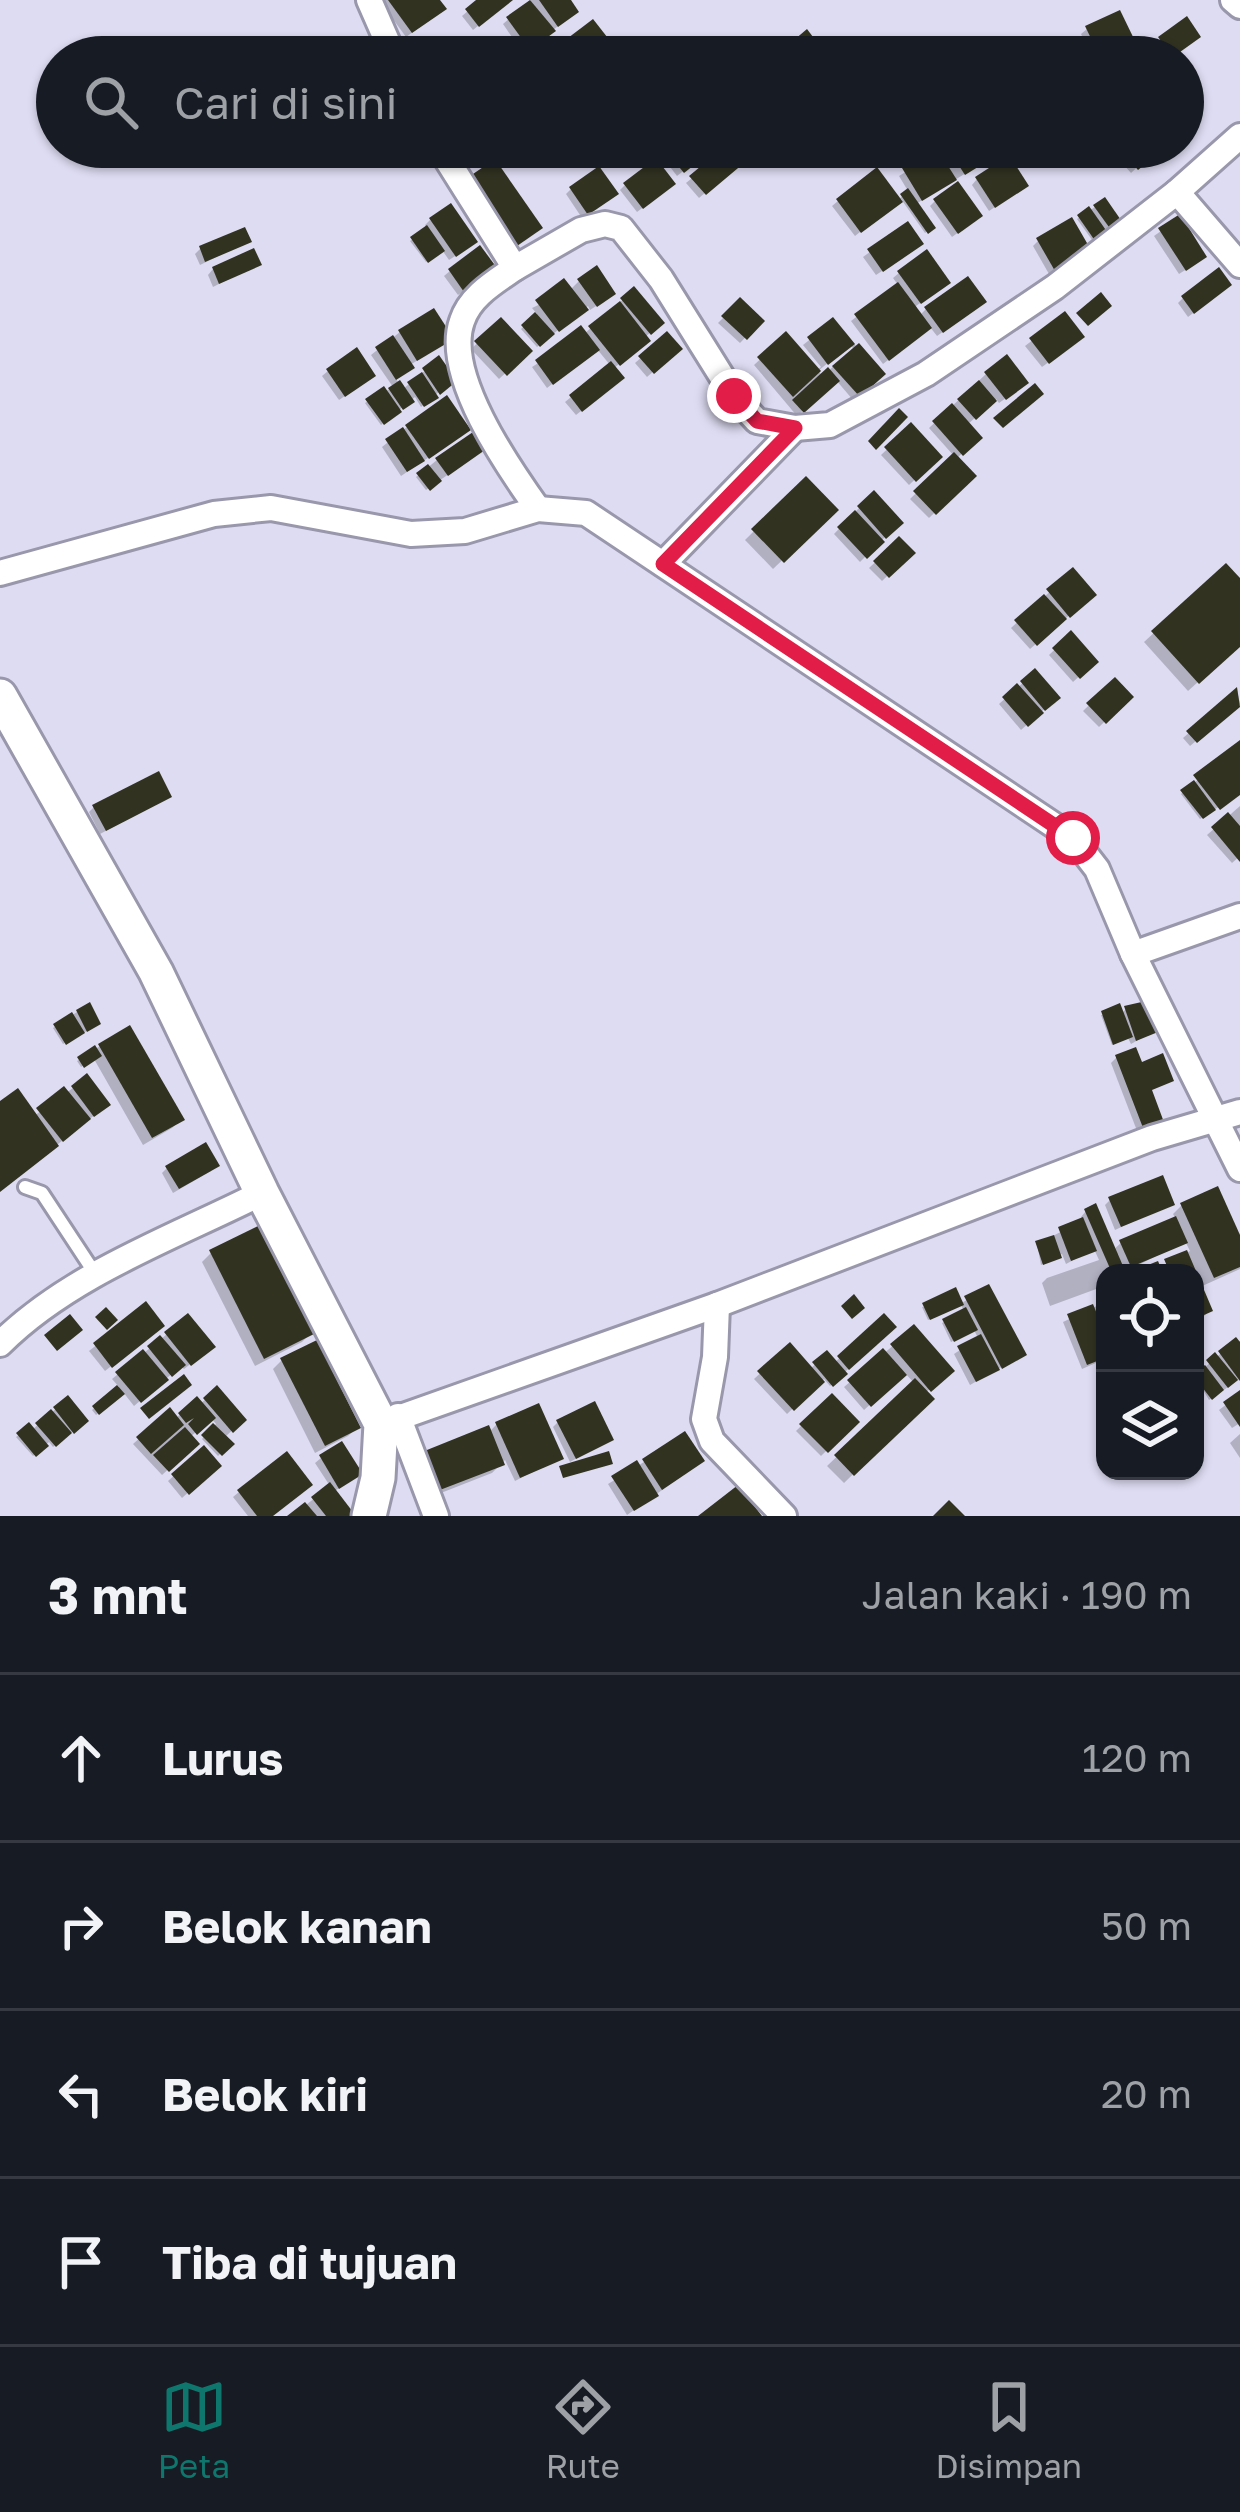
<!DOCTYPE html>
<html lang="id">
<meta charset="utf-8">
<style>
:root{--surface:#171b24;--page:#242831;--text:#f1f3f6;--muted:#9ea1a6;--line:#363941;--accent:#0f766e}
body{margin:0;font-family:"Golos Text",sans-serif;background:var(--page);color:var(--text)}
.controls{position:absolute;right:36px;bottom:36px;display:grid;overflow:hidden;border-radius:24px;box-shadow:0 3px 9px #0004}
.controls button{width:108px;height:108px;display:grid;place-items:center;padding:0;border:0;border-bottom:3px solid var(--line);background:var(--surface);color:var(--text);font:60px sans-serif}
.stop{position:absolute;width:36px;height:36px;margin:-27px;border:9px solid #e11d48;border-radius:50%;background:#fff}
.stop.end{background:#e11d48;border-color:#fff;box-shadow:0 3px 12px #0008}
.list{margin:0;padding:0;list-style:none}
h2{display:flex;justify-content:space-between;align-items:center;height:156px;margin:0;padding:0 48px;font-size:51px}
h2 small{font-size:39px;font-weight:400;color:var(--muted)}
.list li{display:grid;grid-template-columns:78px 1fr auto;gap:36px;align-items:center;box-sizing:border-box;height:168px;padding:0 48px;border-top:3px solid var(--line)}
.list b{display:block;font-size:45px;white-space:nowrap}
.list em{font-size:39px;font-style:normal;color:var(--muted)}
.icon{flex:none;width:66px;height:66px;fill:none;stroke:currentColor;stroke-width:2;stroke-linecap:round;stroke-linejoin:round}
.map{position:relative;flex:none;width:1240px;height:1516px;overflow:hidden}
.search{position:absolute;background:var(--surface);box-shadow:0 3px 9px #0004;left:36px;right:36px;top:36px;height:132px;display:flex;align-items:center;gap:30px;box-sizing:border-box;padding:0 42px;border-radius:66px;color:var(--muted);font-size:45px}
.sheet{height:828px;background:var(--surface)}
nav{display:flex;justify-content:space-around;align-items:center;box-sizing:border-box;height:168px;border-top:3px solid var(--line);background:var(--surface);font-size:33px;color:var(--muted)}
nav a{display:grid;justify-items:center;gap:6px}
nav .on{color:var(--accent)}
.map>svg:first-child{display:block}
.shadow{fill:#0003;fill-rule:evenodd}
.building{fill:#323221}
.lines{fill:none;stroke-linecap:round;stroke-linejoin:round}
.lane-casing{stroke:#9997ab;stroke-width:18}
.street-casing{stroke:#9997ab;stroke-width:30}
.secondary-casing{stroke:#9997ab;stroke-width:39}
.lane{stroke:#fff;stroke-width:12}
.street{stroke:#fff;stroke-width:24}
.secondary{stroke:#fff;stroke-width:33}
.route{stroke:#e11d48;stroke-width:15}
</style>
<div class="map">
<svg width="1240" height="1516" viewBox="0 0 1240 1516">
<rect width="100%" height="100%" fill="#dedcf2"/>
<g class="shadow">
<polygon points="379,0 436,0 438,14 406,37"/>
<polygon points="481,0 510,0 473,30 462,16"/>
<polygon points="531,0 567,0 570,17 523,53 503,24"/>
<polygon points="1087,29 1131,40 1102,57 1092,57 1081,34"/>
<polygon points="1160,39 1192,42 1171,57 1164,57 1155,44"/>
<polygon points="520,147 543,147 527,157"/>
<polygon points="678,147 714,147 677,176 664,159"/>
<polygon points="855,147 897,147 870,167"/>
<polygon points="946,147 1008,147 916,204 932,228 925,233 901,199 855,236 832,206 838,201 898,200 908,191 899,176"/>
<polygon points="1108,147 1143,147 1150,155 1131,173"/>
<polygon points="728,148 740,163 699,198 686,183"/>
<polygon points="977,179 1019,191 989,211 972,185"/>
<polygon points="625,185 667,189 637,212 620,190"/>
<polygon points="571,189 610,199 582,218 566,194"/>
<polygon points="935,201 974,221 952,237 930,206"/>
<polygon points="1095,207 1121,226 1095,244 1077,219"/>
<polygon points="1179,218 1198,262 1179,274 1154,236"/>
<polygon points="430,220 469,247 449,260 442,250 426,262 410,241 427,229 425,225"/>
<polygon points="907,225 915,249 876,275 863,257"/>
<polygon points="249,241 200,265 195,254 200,249"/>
<polygon points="1038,241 1082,255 1049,274 1033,246"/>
<polygon points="258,264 213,287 208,275 213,269"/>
<polygon points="450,271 488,273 458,295 444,276"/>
<polygon points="899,273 942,288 913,308 919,316 926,309 978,307 937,336 930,327 883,364 851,321 898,285 893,278"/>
<polygon points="579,281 607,299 590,310 588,306 537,347 521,329 537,314 532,308 570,290"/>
<polygon points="634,290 661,323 644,338 642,346 614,368 616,383 576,415 565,402 610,365 597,349 547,388 532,367 584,334"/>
<polygon points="1223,290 1188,317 1178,303 1183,298"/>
<polygon points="740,301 761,321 740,343 718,323"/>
<polygon points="1065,315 1076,342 1042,367 1025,346"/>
<polygon points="501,321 529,351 499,379 471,349"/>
<path d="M833 321 882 374 853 400 836 380 797 416 754 365 786 335 817 370 821 367 803 345ZM850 345 853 348 823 376 818 371Z"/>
<polygon points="400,332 444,344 410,365 396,379 403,389 438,360 453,380 421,407 415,397 381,425 365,403 393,387 371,355"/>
<polygon points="667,335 679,349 647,377 635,363"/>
<polygon points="328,371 367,381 339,400 322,376"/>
<polygon points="986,374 1020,388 999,403 996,399 967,425 979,438 956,459 973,476 929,518 910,499 954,456 929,428"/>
<polygon points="407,427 462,435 401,476 382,447"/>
<polygon points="911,427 939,457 909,485 881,455"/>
<polygon points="476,455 426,490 416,477 437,460"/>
<polygon points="806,480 835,510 773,569 745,540"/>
<polygon points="859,508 899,523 860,562 834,534"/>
<polygon points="899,540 911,553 882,581 869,568"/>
<polygon points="1226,567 1240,583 1240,644 1188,691 1144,642"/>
<polygon points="1072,571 1093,595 1030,649 1011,628"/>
<polygon points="1071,634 1095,662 1073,682 1049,655"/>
<polygon points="1035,672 1057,698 1021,730 999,704"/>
<polygon points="1114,681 1130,697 1099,727 1083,711"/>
<polygon points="1237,691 1240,704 1190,746 1183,738"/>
<polygon points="1240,744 1240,793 1200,819 1181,794"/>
<polygon points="169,797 100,834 89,812 94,807"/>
<polygon points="1240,806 1240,856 1232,863 1207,835"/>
<polygon points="1126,1009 1154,1031 1131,1044 1128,1038 1112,1045 1101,1015 1121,1014"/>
<polygon points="77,1012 96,1026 63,1044 53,1028"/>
<polygon points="100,1046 181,1119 172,1128 143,1145 94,1059 81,1067 77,1061"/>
<polygon points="1117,1057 1149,1090 1162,1124 1139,1136 1111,1063"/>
<polygon points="73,1088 101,1110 0,1190 0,1107 34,1116"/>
<polygon points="167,1168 211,1171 173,1193 162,1173"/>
<polygon points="1110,1200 1171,1204 1115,1230 1105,1205"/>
<polygon points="1182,1205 1240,1242 1240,1269 1200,1287 1210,1310 1204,1316 1195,1320 1195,1273 1136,1273 1156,1265 1158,1269 1190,1251 1185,1241 1123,1273 1105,1273 1105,1282 1099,1288 1050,1306 1042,1283 1047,1278 1099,1260 1094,1249 1066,1264 1062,1254 1041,1265 1037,1244 1082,1221 1081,1217 1086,1211 1113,1250 1121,1243 1176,1219 1173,1214"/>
<polygon points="211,1253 310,1334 302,1342 255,1366 202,1262"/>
<polygon points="987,1288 1023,1355 970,1385 954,1354 978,1338 974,1330 951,1342 942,1323 964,1311 961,1305 928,1320 922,1307 960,1304"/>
<polygon points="1105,1302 1105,1359 1082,1369 1063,1322"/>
<polygon points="146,1306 156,1331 105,1371 89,1351"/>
<polygon points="188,1317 206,1352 184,1369 181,1366 134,1406 123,1392 96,1415 92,1410 119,1387 112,1379"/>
<polygon points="884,1317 893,1327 830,1386 824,1379 787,1414 754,1379 789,1347 810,1369 827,1354 834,1363"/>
<polygon points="914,1328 951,1371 925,1393 930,1399 844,1483 827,1466 914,1383 905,1373 864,1410 844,1387"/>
<polygon points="1235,1341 1240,1341 1240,1379 1209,1400 1195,1376"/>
<polygon points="282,1360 357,1428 348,1436 315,1453 273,1369"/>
<polygon points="217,1390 243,1420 224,1438 230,1444 218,1456 202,1439 216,1424 212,1419 190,1437 196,1444 162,1475 133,1444 169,1412 175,1419 197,1400 200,1404"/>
<polygon points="1240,1394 1240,1423 1232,1428 1219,1410"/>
<polygon points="831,1397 856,1422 821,1456 796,1431"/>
<polygon points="67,1399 85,1421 53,1447 49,1442 33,1456 16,1437 29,1427 32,1430"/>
<polygon points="558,1422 611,1439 570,1462 553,1427"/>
<polygon points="497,1424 560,1458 515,1481 505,1460 492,1473 423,1500"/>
<polygon points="1240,1434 1240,1458 1230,1443"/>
<polygon points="204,1449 218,1466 182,1498 168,1481"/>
<polygon points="321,1458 354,1479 333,1492 350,1516 292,1516 330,1486 315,1463"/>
<polygon points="644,1462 696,1466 627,1515 608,1484"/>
<polygon points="304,1490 270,1516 248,1516 233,1497 239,1492"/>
</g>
<g class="building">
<polygon points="388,0 440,0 447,9 412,33"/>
<polygon points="476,0 513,0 479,27 465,9"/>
<polygon points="530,0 556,31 530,50 506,17"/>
<polygon points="539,0 571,0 579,12 558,27"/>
<polygon points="1120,10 1135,41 1100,57 1085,26"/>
<polygon points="1187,16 1201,37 1173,57 1158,37"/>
<polygon points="593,19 611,42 591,57 543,57"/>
<polygon points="807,29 825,53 820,57 774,57"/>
<polygon points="674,44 683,57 657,57"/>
<polygon points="1183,92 1196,109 1183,120"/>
<polygon points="673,147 717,147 684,173 667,152"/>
<polygon points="724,147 731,147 744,163 706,195 689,176"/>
<polygon points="863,147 900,147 876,164"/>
<polygon points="936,147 957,180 922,201 902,168"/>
<polygon points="947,147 977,147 986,162 965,175"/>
<polygon points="984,147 1011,147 991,159"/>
<polygon points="1118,147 1147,147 1155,156 1138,170"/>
<polygon points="1009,155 1029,186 995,208 975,177"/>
<polygon points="656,158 676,184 643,209 623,183"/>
<polygon points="495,159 543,228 517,246 470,176"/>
<polygon points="599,166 619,194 588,215 569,187"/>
<polygon points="877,167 903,202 861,233 836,199"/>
<polygon points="958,181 983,216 958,234 933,199"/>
<polygon points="908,188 936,228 928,234 900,194"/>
<polygon points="1105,197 1125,226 1114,234 1093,205"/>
<polygon points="451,203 478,242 456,257 429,218"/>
<polygon points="1089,206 1110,236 1098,245 1077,215"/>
<polygon points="1180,214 1207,257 1186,271 1158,228"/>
<polygon points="1072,217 1091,250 1055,271 1036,238"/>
<polygon points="908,221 924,244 883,272 867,249"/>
<polygon points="427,225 445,251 428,263 410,237"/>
<polygon points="245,227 252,242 205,262 199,246"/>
<polygon points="480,245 497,268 464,292 448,269"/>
<polygon points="254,248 262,265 219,284 212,267"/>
<polygon points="927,249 951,283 921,304 897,271"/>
<polygon points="597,265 616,294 597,307 577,279"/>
<polygon points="1219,267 1232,285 1194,314 1181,296"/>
<polygon points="968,276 987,302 943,333 924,307"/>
<polygon points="564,278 589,310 559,332 535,300"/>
<polygon points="898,282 932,328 889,361 854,314"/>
<polygon points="634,286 665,323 651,335 620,298"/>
<polygon points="1101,292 1112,306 1088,326 1076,313"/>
<polygon points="740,297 765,321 747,340 721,316"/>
<polygon points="620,301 651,341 620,366 588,326"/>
<polygon points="434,308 454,339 417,361 398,330"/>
<polygon points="1065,311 1085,337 1049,364 1029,338"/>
<polygon points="535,312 555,334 540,347 521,325"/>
<polygon points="501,317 533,351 507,376 474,341"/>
<polygon points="833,317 855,344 828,365 807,337"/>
<polygon points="581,325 600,350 553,385 535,360"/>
<polygon points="667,331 683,349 654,374 638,356"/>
<polygon points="786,331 821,371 793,397 757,357"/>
<polygon points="393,335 415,368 396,380 375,347"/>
<polygon points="859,343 886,374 860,397 832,366"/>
<polygon points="357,347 376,376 345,397 326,369"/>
<polygon points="1007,354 1029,383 1006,400 984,372"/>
<polygon points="439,355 457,381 440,395 422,368"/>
<polygon points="611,361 625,378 582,412 569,395"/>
<polygon points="828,367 840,381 804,413 792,400"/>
<polygon points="422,372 439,398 424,407 407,382"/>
<polygon points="400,380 415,402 403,410 388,388"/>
<polygon points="979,380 997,401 976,420 957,399"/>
<polygon points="1035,383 1044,394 1003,428 993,418"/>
<polygon points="384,386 402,412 384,425 365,399"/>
<polygon points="447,395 471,430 429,459 405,425"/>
<polygon points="952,403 983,438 963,456 932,421"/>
<polygon points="899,408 908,417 876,450 868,441"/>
<polygon points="911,422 943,457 916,482 884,447"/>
<polygon points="403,427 425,461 407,472 385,439"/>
<polygon points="473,432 485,450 448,476 435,458"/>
<polygon points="954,452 977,476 936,515 913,491"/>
<polygon points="428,464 442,481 430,491 416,473"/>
<polygon points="806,476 839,510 784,563 751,529"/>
<polygon points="874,490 904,523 886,539 857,506"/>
<polygon points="855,510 885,542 867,559 837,527"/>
<polygon points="899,536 916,553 889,578 873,561"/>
<polygon points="1226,563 1240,578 1240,647 1199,684 1151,631"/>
<polygon points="1073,567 1097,595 1070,618 1046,589"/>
<polygon points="1044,594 1067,619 1037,646 1014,620"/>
<polygon points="1071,630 1099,662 1080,679 1052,648"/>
<polygon points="1035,668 1061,698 1045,711 1020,681"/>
<polygon points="1115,677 1134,697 1106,724 1086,703"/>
<polygon points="1017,683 1044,713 1028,727 1002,697"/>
<polygon points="1237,687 1240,707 1197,743 1186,731"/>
<polygon points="1240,740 1240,795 1220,810 1193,775"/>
<polygon points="159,771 172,797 106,831 92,805"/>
<polygon points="1194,780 1216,810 1203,819 1180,790"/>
<polygon points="1228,812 1240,826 1240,862 1211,827"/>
<polygon points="1146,1001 1158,1032 1136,1041 1124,1006"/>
<polygon points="90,1002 101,1024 87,1032 76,1010"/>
<polygon points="1120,1003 1133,1037 1113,1045 1101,1011"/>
<polygon points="72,1012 85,1033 66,1045 53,1024"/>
<polygon points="130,1025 185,1120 152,1138 98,1044"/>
<polygon points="95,1045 102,1056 84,1068 77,1057"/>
<polygon points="1136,1047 1142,1062 1163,1053 1174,1081 1152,1090 1165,1125 1145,1133 1115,1055"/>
<polygon points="87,1073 111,1105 94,1117 71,1086"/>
<polygon points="64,1086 91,1119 63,1142 36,1108"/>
<polygon points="18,1088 59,1146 0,1192 0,1101"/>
<polygon points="206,1142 220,1166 179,1189 165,1166"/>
<polygon points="1163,1175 1175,1205 1121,1227 1108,1197"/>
<polygon points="1218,1186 1240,1235 1240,1267 1214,1278 1180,1203"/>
<polygon points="1096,1203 1126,1273 1112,1273 1084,1209"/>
<polygon points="1176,1216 1188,1243 1131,1267 1119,1240"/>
<polygon points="1083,1217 1097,1251 1071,1261 1058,1227"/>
<polygon points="258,1226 314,1334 264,1359 209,1250"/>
<polygon points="1054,1235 1062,1258 1043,1265 1035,1241"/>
<polygon points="1187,1250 1213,1311 1195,1319 1195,1273 1170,1273 1164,1259"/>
<polygon points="1158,1261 1163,1273 1128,1273"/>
<polygon points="989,1284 1027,1355 1002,1369 964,1296"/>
<polygon points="956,1287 964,1305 930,1320 922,1303"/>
<polygon points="854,1294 865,1308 852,1319 841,1306"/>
<polygon points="146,1301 165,1326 112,1368 93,1343"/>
<polygon points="1093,1304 1105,1334 1105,1358 1087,1365 1067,1314"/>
<polygon points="106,1307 118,1320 107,1330 95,1317"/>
<polygon points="966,1307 978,1330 954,1342 942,1319"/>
<polygon points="188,1313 216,1347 191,1366 164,1332"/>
<polygon points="884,1313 897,1327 849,1370 837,1356"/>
<polygon points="70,1314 83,1330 57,1351 44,1335"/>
<polygon points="914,1324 955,1371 931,1392 890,1344"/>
<polygon points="981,1334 1000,1370 976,1382 957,1346"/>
<polygon points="160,1335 186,1365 172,1377 147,1346"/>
<polygon points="1236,1337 1240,1342 1240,1381 1218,1351"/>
<polygon points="317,1340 361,1428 325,1446 280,1358"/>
<polygon points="790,1342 825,1382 794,1411 757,1371"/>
<polygon points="883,1348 907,1375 871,1407 847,1380"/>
<polygon points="143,1349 169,1380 141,1403 115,1372"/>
<polygon points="827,1350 848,1374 833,1387 812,1362"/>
<polygon points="1215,1352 1238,1380 1228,1388 1206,1360"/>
<polygon points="1205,1365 1224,1390 1212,1400 1195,1378 1195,1372"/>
<polygon points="184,1374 192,1385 149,1419 140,1408"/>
<polygon points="915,1378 935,1399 854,1476 834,1455"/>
<polygon points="117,1385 125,1394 99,1415 92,1406"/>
<polygon points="217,1385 247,1420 233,1433 203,1398"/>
<polygon points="1240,1390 1240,1427 1223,1402"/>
<polygon points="832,1393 860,1422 828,1453 799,1424"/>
<polygon points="68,1395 89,1421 74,1434 53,1407"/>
<polygon points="197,1396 216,1418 197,1435 188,1424 194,1418 186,1423 178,1413"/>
<polygon points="595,1401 614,1440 576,1459 556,1420"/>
<polygon points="539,1403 564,1459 520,1478 495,1422"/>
<polygon points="170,1407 184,1425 151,1454 136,1437"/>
<polygon points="51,1409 72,1433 56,1447 35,1423"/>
<polygon points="29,1422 49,1446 36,1457 16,1433"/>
<polygon points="213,1423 235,1444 222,1456 201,1435"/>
<polygon points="489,1425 505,1465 432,1493 417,1454"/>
<polygon points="185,1427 200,1444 169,1472 153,1455"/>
<polygon points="685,1431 705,1461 662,1490 642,1459"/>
<polygon points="342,1441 363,1474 339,1489 319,1455"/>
<polygon points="204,1445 222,1466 189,1495 171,1474"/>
<polygon points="287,1451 313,1485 273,1516 257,1516 237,1490"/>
<polygon points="609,1451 613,1464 563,1478 559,1466"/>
<polygon points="637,1460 659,1496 634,1511 611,1476"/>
<polygon points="330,1482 356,1516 326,1516 311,1497"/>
<polygon points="738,1485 762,1516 698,1516"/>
<polygon points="949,1500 965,1516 933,1516"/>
<polygon points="305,1502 317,1516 287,1516"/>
</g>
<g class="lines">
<defs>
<polyline id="lane" points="25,1187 42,1193 96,1275"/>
<g id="street">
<polyline points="369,0 394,57"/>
<polyline points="1233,0 1240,6"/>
<polyline points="439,147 515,268 581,230 605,224 621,228 661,279 734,396 757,421 795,428 830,425 926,374 1055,287 1177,192 1240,265"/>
<polyline points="1177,192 1240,136"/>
<path d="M515 268C495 282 470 296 462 321 443 374 508 467 538 509"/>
<polyline points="663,564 795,428"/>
<polyline points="0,573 214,514 271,508 411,534 465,531 538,509 586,513 1073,838 1097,869 1133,954 1240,916"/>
<polyline points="1133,954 1240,1169"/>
<polyline points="717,1305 715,1357 704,1419 712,1441 784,1516"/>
<path d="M0 1344C70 1274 175 1237 262 1193"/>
<polyline points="398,1416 436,1516"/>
<polyline points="381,1424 717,1305 1152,1138 1240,1112"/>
</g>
<polyline id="secondary" points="0,696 156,972 262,1193 381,1424 378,1478 369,1516"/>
</defs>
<use href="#lane" class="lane-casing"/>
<use href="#street" class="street-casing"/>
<use href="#secondary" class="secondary-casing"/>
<use href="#lane" class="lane"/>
<use href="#street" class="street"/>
<use href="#secondary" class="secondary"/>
</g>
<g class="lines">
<polyline class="route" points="734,396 757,421 795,428 663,564 1073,838"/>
</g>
</svg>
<div class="controls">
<button><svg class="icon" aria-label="locate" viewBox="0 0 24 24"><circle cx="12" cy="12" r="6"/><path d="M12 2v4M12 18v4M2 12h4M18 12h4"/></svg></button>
<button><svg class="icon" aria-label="layers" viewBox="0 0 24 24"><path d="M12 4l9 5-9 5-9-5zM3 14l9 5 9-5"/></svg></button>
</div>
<div class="stop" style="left:1073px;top:838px"></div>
<div class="stop end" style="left:734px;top:396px"></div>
<div class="search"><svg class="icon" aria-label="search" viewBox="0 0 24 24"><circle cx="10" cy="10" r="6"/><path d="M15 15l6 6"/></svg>Cari di sini</div>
</div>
<section class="sheet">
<h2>3 mnt<small>Jalan kaki · 190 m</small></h2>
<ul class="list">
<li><svg class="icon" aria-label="ahead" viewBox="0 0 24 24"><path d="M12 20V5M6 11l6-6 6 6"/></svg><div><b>Lurus</b></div><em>120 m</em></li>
<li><svg class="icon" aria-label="right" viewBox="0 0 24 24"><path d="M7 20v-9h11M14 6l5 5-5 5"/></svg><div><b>Belok kanan</b></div><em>50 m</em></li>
<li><svg class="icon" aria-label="left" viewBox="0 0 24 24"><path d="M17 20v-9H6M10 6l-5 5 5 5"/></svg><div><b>Belok kiri</b></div><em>20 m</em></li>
<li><svg class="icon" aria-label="arrive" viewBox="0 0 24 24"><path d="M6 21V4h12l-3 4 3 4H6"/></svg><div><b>Tiba di tujuan</b></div></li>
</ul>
</section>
<nav>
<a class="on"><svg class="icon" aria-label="map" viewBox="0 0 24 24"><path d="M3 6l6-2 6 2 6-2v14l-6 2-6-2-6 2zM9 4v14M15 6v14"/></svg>Peta</a>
<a><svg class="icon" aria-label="directions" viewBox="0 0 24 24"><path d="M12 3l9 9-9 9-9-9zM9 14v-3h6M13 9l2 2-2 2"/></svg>Rute</a>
<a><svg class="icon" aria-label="saved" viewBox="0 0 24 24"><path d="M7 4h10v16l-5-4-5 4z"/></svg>Disimpan</a>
</nav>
